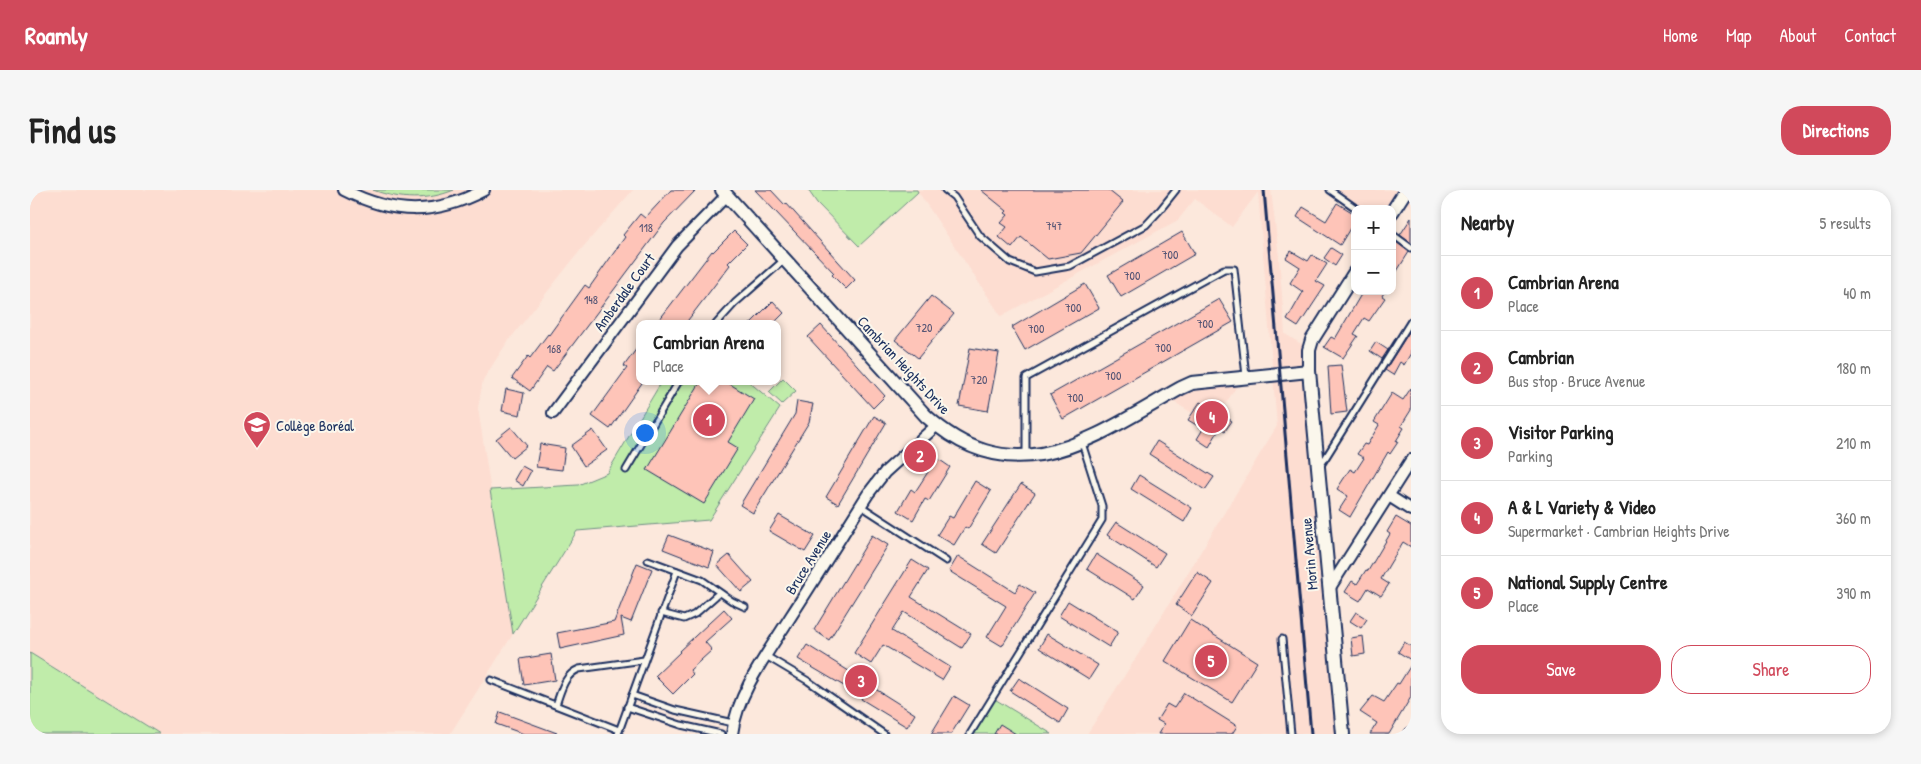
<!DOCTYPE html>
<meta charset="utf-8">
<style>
:root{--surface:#fff;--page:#f6f6f6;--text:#222;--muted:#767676;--line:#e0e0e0;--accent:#d1495b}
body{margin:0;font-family:"Patrick Hand",sans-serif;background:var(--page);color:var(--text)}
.controls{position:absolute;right:15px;top:15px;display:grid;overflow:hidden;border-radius:10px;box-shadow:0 2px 8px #0003}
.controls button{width:45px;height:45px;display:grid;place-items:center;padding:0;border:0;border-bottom:1px solid var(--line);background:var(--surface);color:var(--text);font:25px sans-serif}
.you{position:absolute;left:614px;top:242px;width:18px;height:18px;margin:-12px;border:4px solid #fff;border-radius:50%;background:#1a73e8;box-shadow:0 0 0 8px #1a73e833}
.badge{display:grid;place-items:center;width:32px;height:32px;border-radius:50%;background:var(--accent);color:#fff;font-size:16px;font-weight:700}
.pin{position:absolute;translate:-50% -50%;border:2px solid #fff;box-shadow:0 1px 5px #0006}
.popup{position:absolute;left:606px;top:130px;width:145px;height:65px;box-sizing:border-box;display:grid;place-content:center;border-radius:10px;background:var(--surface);filter:drop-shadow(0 1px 4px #0005);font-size:16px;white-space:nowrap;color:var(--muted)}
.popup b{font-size:19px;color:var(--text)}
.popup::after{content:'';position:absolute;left:50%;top:100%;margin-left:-10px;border:10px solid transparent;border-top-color:var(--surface)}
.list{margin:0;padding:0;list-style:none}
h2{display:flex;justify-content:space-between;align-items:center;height:65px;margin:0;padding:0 20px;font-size:21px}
h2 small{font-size:16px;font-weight:400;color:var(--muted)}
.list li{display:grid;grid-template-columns:32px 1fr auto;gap:15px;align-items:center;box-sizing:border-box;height:75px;padding:0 20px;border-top:1px solid var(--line)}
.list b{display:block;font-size:19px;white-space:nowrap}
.list p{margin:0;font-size:16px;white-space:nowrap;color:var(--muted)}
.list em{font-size:16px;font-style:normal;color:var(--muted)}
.actions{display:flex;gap:10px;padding:15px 20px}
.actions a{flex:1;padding:11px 0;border:1px solid var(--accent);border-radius:20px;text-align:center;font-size:18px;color:var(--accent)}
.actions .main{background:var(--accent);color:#fff}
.map{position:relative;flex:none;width:1381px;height:544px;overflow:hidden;border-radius:20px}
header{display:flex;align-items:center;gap:30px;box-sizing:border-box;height:70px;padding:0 25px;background:var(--accent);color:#fff}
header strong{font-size:24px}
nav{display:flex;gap:28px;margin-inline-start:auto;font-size:18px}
.intro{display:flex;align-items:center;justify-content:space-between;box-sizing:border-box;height:120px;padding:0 30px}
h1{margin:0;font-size:35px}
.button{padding:12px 22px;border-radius:20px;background:var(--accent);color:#fff;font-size:18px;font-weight:700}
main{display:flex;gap:30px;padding:0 30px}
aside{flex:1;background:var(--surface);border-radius:20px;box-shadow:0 2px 8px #0003}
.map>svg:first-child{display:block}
.built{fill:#fdddd1}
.green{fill:#c0ecaa;stroke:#6e8e84}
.building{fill:#fec4b8;stroke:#1b2f5e}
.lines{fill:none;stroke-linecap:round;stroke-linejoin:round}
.service-casing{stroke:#1b2f5e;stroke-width:9}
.minor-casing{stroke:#1b2f5e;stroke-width:14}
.tertiary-casing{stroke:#1b2f5e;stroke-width:16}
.service{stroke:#fbf7ec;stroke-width:5}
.minor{stroke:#fbf7ec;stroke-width:10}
.tertiary{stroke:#fbf7ec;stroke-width:12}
.rail{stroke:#1b2f5e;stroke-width:3}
.labels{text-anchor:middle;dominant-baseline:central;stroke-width:4;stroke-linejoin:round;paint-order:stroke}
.number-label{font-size:12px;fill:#545474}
.street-label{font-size:15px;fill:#1b2f5e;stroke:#fbf7ec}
.poi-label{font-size:15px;fill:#1b2f5e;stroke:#fbf7ec;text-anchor:start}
</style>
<header>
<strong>Roamly</strong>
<nav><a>Home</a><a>Map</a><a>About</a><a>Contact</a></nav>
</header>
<div class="intro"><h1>Find us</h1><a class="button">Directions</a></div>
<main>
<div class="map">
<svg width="1381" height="544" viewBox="0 0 1381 544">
<rect width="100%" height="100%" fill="#fce8dc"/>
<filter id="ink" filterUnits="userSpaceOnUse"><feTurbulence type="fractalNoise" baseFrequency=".02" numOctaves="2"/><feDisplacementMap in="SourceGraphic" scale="10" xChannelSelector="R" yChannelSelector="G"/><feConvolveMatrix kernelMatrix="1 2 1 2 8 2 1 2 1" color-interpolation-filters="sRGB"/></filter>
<g filter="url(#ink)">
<g class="built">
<polygon points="0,0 603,0 553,57 476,154 453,190 448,218 483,444 420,544 130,544 0,463"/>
<polygon points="887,0 1241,0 1249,67 1255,144 1281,160 1314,544 1057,544 1111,460 1247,236 1228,2 1202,37 1165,9 1148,30 971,126"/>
<polygon points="1301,0 1381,0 1381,16 1371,10 1362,19 1328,19"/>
<polygon points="1212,188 1182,235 1136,207 1151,199"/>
</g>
<g class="green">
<path d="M343 0H424C397 11 370 10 343 0Z"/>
<polygon points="778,0 887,0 888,2 829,56 787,13"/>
<polygon points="753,188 766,201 752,214 739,202"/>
<polygon points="632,191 718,191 750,218 679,330 547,341 483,444 460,300 548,295 577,283"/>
<polygon points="0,463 130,544 0,544"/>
<polygon points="963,508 1022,544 941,544"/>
</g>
<g class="building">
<polygon points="641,0 666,0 634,33 523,181 517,177 500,201 482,188 498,166 500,168 518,144 519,145 555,95 559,98 595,47 593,45 610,24 615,28"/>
<polygon points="725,0 741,0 755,15 756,13 825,90 816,99 802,85 804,83"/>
<polygon points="951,0 1078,0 1093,12 1051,63 1018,69 991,47 982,58 969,47 977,37 971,33 978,25 975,23 977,21"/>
<polygon points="1307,13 1325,24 1325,30 1310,55 1267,27 1273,17 1296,31"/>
<polygon points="1381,28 1381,53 1370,45"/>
<polygon points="704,41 717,54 698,73 700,75 655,134 626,134 682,61 683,62"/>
<polygon points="1152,42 1165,64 1091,107 1078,85"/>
<polygon points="1366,52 1379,62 1362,89 1362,58"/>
<polygon points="1301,58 1312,65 1305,76 1294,68"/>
<polygon points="1261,61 1278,71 1282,65 1297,74 1286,91 1295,96 1268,137 1257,130 1273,102 1260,93 1270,77 1256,68"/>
<polygon points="1055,94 1069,118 995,160 982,137"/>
<polygon points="1333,101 1355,101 1352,106 1355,108 1339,131 1334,128 1324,144 1328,146 1313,168 1294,157 1301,147 1305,149"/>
<polygon points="901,106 924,124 888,168 865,150"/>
<polygon points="1189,109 1203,132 1033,229 1020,205"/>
<polygon points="743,111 754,123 743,134 720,134"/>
<polygon points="791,135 855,206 843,218 778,147"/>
<polygon points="1381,139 1381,163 1374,175 1370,172 1363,185 1355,180"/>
<polygon points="1346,152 1358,160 1352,169 1340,161"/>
<polygon points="610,154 610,192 612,193 580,239 562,226 597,178 594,176"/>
<polygon points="940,158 969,163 958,221 929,216"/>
<polygon points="1311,175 1317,222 1301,224 1298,176"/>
<polygon points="671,191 695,191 724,209 698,252 708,258 674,314 617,280"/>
<polygon points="1381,198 1381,220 1371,236 1374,238 1366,251 1368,252 1360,264 1358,262 1320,327 1309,320 1318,306 1307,299 1320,279 1325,282 1334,268 1327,264 1334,254 1337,255 1349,235 1344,232 1362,203 1373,210"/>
<polygon points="476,199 494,203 490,225 472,221"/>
<polygon points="767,211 783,214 779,232 723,323 710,315 765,224"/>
<polygon points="1170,212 1202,231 1195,241 1190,238 1179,257 1167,249 1173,239 1158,230"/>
<polygon points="844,226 856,233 808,314 796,307"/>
<polygon points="481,237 497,256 482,268 466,249"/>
<polygon points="563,240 577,260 554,276 541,256"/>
<polygon points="1127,251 1184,287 1175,300 1119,264"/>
<polygon points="510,254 535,258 532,280 506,277"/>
<polygon points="907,268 920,277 899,311 895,309 883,330 868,321 881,299 885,302"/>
<polygon points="492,276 501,281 493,296 484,290"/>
<polygon points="1109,285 1162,318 1154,332 1101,299"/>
<polygon points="945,291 961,301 938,339 935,337 924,355 907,345 919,326 923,328"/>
<polygon points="991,294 1005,303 966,363 952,354"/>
<polygon points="749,325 785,346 775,362 739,341"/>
<polygon points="1366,327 1381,336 1381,357 1373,352 1359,375 1351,389 1359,394 1351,406 1338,398 1330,411 1315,402 1322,391 1327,394 1336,380 1338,381 1360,344 1357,342"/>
<polygon points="1086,332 1135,363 1126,377 1077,345"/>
<polygon points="639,345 684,362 679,377 633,359"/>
<polygon points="842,345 858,355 799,450 784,440"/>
<polygon points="1066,364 1114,395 1105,409 1057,379"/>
<polygon points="699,365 723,392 711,402 687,375"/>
<polygon points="928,366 985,402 990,394 1005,403 972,456 957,447 976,416 919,381"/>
<polygon points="882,370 898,380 881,407 941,444 932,458 874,422 862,441 920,477 912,490 853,455 841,474 824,463"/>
<polygon points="607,373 622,379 601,432 591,428 594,445 530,459 527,443 584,432"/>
<polygon points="1167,382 1183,393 1162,426 1146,415"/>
<polygon points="1038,411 1088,442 1079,457 1029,426"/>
<polygon points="694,419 702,428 675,452 682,460 660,480 663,484 643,504 625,486 650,462 649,461"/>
<polygon points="1326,422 1337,429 1331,438 1320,431"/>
<polygon points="1160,430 1227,472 1202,512 1135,471"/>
<polygon points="1017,444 1068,475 1059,489 1009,458"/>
<polygon points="1333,446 1335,464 1323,466 1321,448"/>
<polygon points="1374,452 1381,456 1381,470 1368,462"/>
<polygon points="777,455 822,483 814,496 768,469"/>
<polygon points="521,464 525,490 494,495 490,469"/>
<polygon points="1381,475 1381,507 1359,544 1340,544 1347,533 1330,522 1343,506 1354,512 1367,493 1369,494"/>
<polygon points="989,488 1038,519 1030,533 980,501"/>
<polygon points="839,495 885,524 877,537 831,509"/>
<polygon points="1154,503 1207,536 1202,544 1128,544 1134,534 1127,530 1137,514 1144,518"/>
<polygon points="924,506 939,515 921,544 901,544"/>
<polygon points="470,522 527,543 527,544 494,544 466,534"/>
<polygon points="970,534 986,544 964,544"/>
</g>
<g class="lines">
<defs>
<g id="service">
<polyline points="915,0 924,7 950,46 980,72 1005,82 1040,76 1116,35 1130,20 1146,0"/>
<polyline points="1300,0 1327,19"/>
<polyline points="1362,44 1381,58"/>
<polyline points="686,134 705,113 754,70"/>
<polyline points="996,266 996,188 1194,79 1204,79 1216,186"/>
<polyline points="1291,275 1381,131"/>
<polyline points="596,280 649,191"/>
<polyline points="831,316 916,371"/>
<polyline points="618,370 672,390 702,411 715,417"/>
<polyline points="631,423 654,429 665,424 689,403"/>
<polyline points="1252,449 1261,544"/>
<polyline points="736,466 778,491 854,544"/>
<polyline points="461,490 589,540"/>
<polyline points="602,505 645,520 703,533"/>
<path d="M526 515C531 501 534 485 549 479L614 470"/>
<polyline points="597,517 651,535 691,544"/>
<polyline points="588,544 647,381"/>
<polyline points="940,544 1072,330 1072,316 1052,253"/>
</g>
<g id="minor">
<path d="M314 0C363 25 405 26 454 0"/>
<polyline points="523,223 647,56 696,6"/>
<polyline points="1359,306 1381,320"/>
<polyline points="1299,399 1381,270"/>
<path d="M702 544C707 503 739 461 761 426 787 386 812 345 838 304L855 282 907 235"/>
<polyline points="1380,544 1381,543"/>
</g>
<g id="tertiary">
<path d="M692 0 896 226C987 308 1065 246 1151 198L1162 193 1279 181"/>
<polyline points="1362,22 1376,0"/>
<polyline points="1313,544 1279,181 1279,160 1282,150 1325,82"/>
</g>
</defs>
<use href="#service" class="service-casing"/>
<use href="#minor" class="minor-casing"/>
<use href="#tertiary" class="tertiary-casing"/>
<use href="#service" class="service"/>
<use href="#minor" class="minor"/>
<use href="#tertiary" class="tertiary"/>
<polyline class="rail" points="1234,0 1281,544"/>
</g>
</g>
<defs>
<symbol id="university-pin" viewBox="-11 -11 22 30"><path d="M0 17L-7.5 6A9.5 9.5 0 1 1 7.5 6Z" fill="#d1495b" stroke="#fbf7ec"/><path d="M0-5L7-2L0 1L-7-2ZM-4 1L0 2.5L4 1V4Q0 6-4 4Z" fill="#fff"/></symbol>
</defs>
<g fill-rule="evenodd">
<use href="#university-pin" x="211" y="219" width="32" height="43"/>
</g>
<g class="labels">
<g class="number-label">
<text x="1024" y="35">747</text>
<text x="616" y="37">118</text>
<text x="1140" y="64">700</text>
<text x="1102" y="85">700</text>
<text x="561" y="109">148</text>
<text x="1043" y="117">700</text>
<text x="1175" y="133">700</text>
<text x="894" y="137">720</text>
<text x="1006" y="138">700</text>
<text x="1133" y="157">700</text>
<text x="524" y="158">168</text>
<text x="1083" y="185">700</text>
<text x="949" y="189">720</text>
<text x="1045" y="207">700</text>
</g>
<g class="street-label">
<text transform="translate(594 102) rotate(-54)">Amberdale Court</text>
<text transform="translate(874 175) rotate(47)">Cambrian Heights Drive</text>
<text transform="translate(1279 364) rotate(-95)">Morin Avenue</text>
<text transform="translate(778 372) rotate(-58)">Bruce Avenue</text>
</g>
<g class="poi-label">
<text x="246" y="235">Collège Boréal</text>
</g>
</g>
</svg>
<div class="controls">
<button>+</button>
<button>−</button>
</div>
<div class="you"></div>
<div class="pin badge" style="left:679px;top:230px">1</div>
<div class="popup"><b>Cambrian Arena</b>Place</div>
<div class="pin badge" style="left:890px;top:266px">2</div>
<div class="pin badge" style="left:831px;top:491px">3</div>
<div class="pin badge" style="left:1182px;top:227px">4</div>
<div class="pin badge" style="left:1181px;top:471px">5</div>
</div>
<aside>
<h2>Nearby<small>5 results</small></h2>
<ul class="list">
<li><span class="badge">1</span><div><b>Cambrian Arena</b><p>Place</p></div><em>40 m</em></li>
<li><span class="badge">2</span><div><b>Cambrian</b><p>Bus stop · Bruce Avenue</p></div><em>180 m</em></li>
<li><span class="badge">3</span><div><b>Visitor Parking</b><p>Parking</p></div><em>210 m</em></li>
<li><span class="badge">4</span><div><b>A &amp; L Variety &amp; Video</b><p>Supermarket · Cambrian Heights Drive</p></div><em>360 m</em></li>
<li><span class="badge">5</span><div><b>National Supply Centre</b><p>Place</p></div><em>390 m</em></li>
</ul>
<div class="actions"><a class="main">Save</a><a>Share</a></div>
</aside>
</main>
